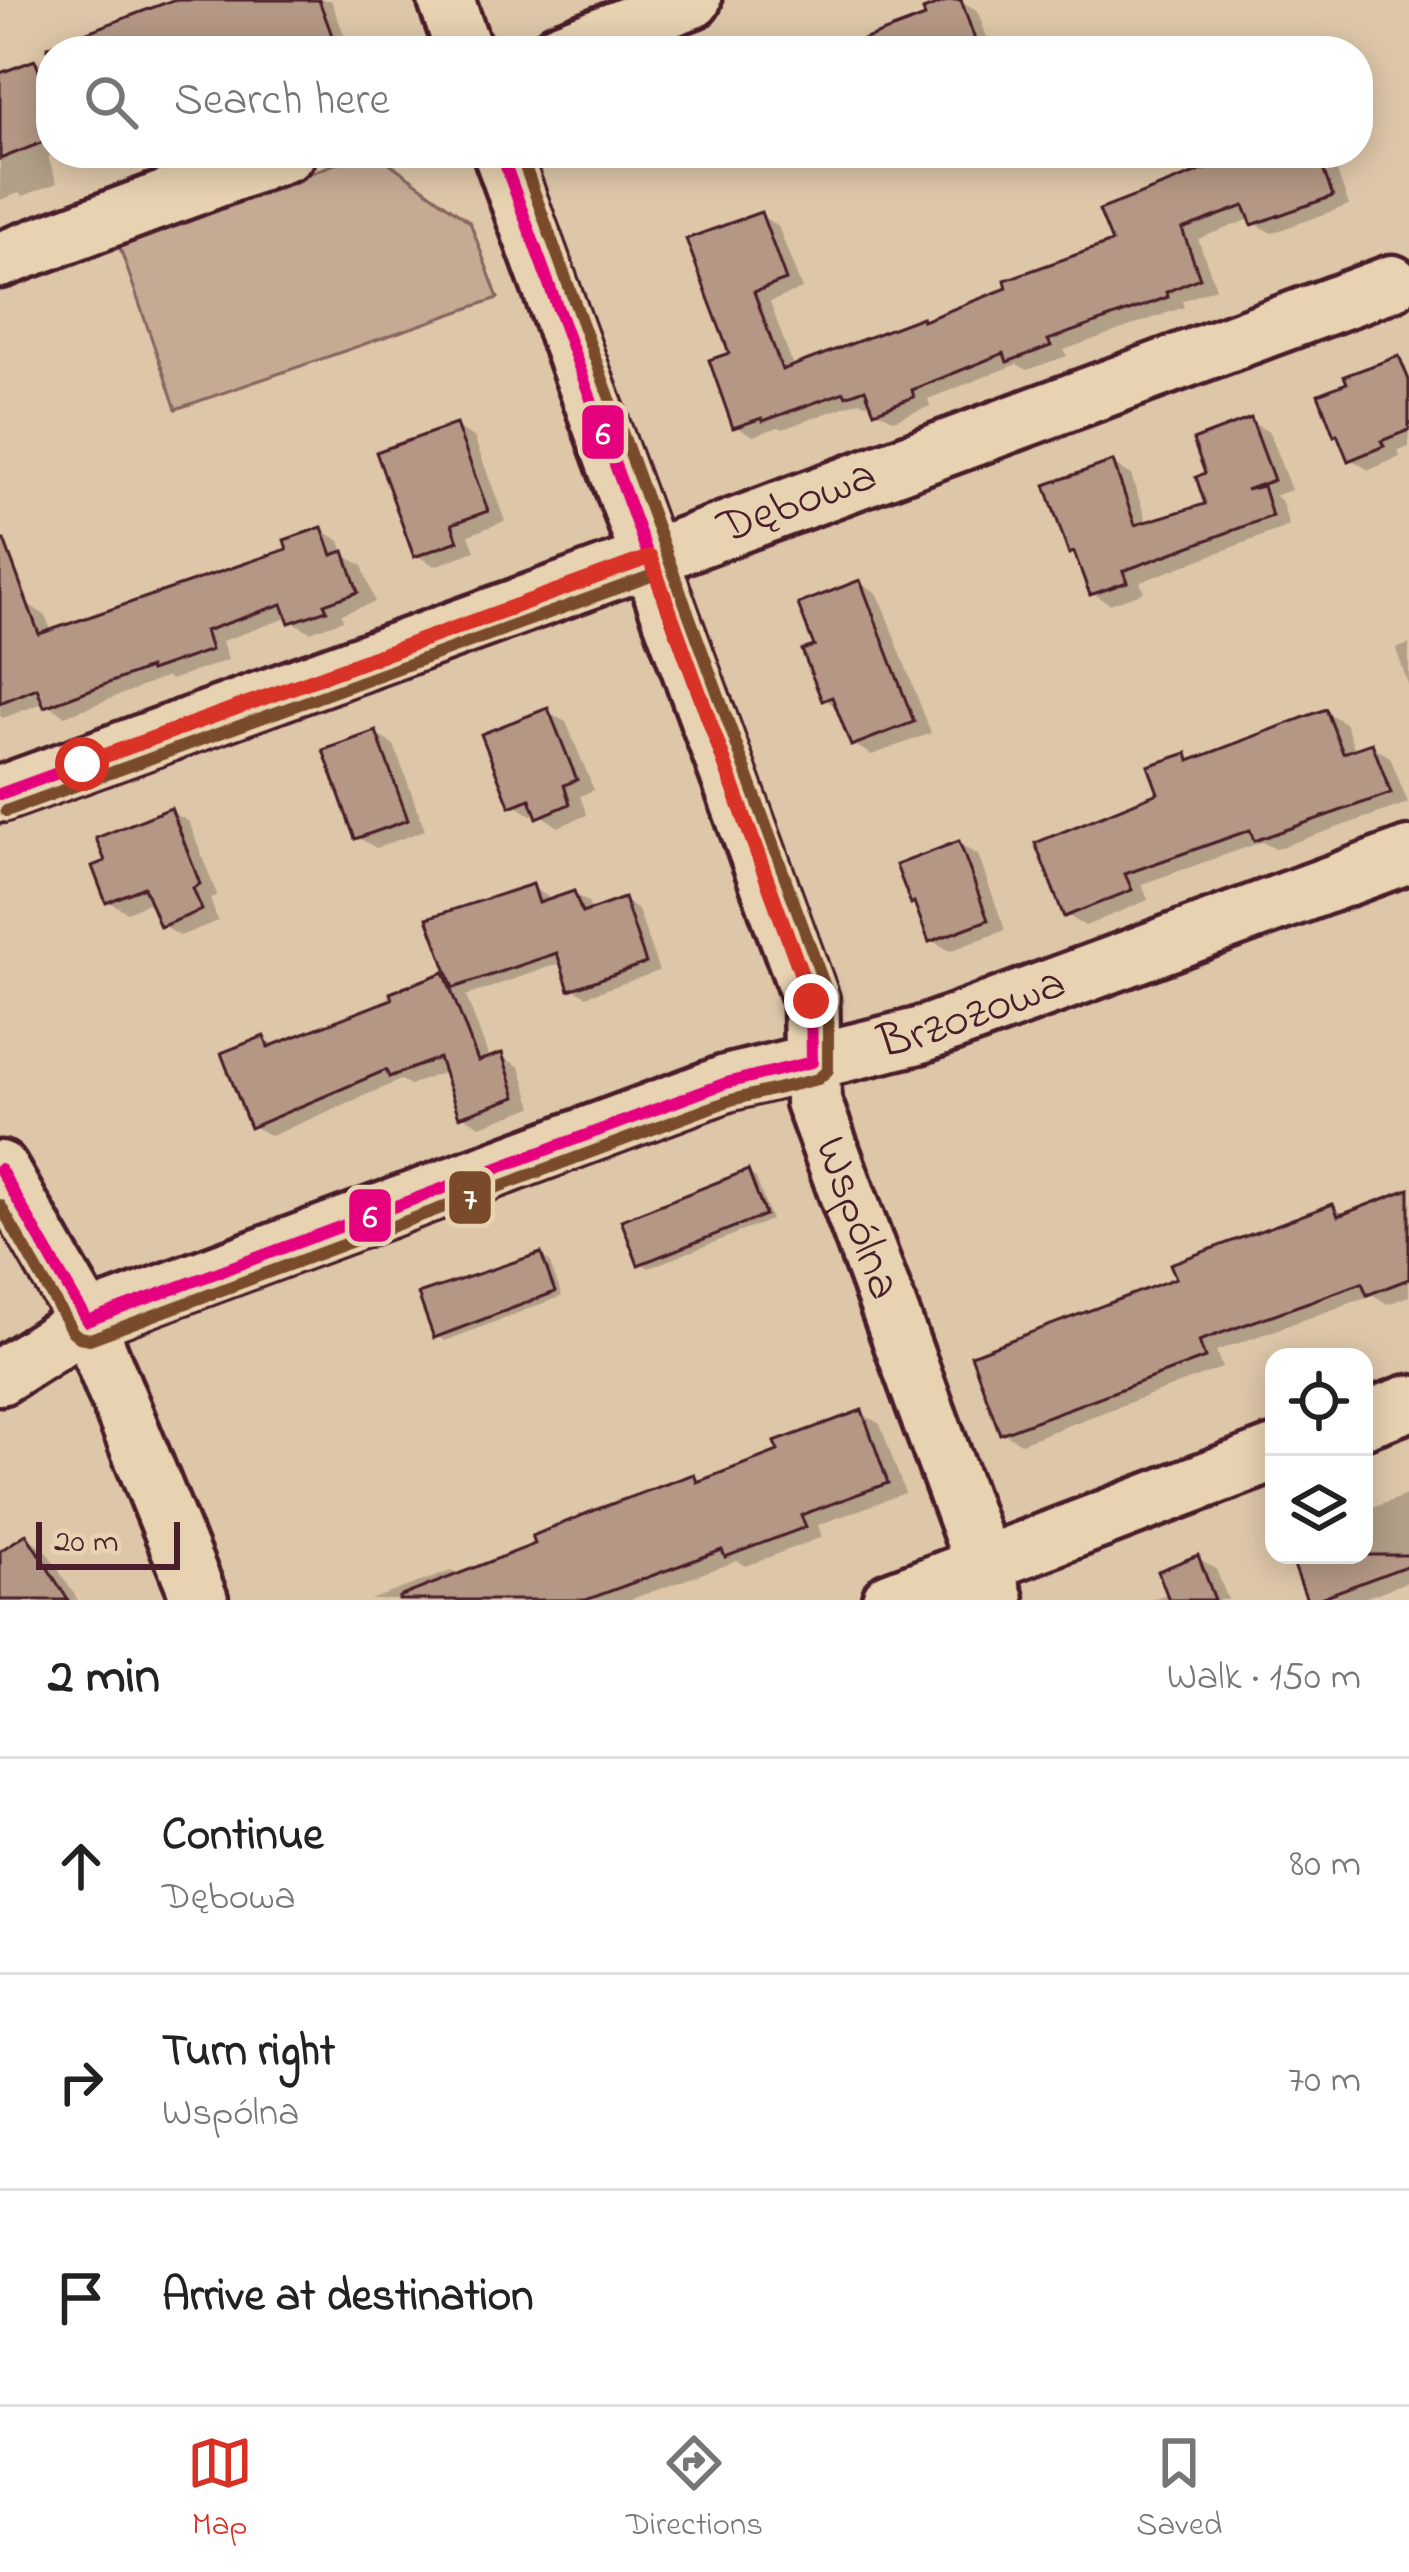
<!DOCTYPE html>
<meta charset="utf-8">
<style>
:root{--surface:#fff;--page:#f6f6f6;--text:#222;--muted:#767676;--line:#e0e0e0;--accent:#d93025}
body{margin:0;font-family:"Indie Flower",sans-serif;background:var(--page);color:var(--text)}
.controls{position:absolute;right:36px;bottom:36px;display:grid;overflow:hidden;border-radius:24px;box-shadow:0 6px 30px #0003}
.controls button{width:108px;height:108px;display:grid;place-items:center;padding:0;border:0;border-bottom:3px solid var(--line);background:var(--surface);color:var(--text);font:60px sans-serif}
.scale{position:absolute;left:36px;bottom:30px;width:144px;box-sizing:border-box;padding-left:12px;border:6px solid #4a1f2b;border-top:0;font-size:33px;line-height:42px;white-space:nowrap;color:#4a1f2b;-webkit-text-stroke:9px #e7d2b1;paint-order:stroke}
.stop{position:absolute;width:36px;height:36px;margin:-27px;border:9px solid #d93025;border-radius:50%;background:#fff}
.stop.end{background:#d93025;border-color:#fff;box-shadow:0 3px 12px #0008}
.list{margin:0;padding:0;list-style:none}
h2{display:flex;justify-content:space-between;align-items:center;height:156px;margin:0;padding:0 48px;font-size:51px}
h2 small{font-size:39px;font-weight:400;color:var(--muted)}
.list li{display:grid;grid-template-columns:78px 1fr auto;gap:36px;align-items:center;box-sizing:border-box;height:216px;padding:0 48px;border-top:3px solid var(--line)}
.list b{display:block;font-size:45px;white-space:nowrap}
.list p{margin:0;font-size:39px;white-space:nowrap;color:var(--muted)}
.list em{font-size:39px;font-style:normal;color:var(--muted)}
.icon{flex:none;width:66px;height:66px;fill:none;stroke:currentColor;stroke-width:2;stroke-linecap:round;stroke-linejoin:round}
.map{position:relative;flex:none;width:1409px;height:1600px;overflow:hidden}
.search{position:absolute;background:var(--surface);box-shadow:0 6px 30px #0003;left:36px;right:36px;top:36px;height:132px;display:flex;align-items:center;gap:30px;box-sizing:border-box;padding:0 42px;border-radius:48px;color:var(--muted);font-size:45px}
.sheet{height:804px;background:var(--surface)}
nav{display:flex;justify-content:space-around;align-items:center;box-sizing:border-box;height:168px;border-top:3px solid var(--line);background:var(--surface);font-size:33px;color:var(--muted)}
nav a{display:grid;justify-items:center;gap:6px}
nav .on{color:var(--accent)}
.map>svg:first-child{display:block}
.green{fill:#c5ab94;stroke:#886560;stroke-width:3}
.shadow{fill:#0003}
.building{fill:#b49885;stroke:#4a1f2b;stroke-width:3}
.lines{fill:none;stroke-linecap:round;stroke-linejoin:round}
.street-casing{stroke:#4a1f2b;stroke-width:63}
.street{stroke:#e7d2b1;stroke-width:54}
.bus-1-casing{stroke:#e7d2b1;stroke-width:21}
.bus-2-casing{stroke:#e7d2b1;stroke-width:21}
.bus-1{stroke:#e5007d;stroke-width:12}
.bus-2{stroke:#7a4b2a;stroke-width:12}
.route{stroke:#d93025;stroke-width:15}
.labels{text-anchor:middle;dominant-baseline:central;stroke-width:10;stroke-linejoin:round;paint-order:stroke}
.street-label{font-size:48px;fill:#4a1f2b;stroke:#e7d2b1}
.line-badge{stroke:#e7d2b1;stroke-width:4.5}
.badge-label{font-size:33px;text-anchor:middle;font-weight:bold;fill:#fff}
</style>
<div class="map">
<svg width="1409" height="1600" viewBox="0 0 1409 1600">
<rect width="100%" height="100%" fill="#dec7a9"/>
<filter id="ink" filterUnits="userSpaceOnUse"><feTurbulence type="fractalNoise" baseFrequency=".00833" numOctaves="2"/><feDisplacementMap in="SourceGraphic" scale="24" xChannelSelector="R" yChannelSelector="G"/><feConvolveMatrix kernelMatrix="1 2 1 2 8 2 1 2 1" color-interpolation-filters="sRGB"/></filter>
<g filter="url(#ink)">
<polygon class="green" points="364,153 376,153 470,222 498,298 176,409 119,245"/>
<g class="shadow">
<polygon points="182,0 331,0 349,48 341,51 69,51"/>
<polygon points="958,0 977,10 992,51 842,51 929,18"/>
<polygon points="51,58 51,153 59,153 48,157 57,183 23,196 19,193 0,200 0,77"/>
<polygon points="794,153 825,153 807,160"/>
<polygon points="1234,153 1330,153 1349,205 1272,233 1254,223 1253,218 1198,239 1216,288 1182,301 1184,307 1064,350 1067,356 1027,370 1017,364 928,399 930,406 894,420 876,410 873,402 866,404 860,401 783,429 779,427 753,436 735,426 733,354 760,215 778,226 802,289 770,302 794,369 926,323 1115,244 1236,160"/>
<polygon points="1409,381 1409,447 1398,451 1400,457 1369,470 1350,459 1341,437 1337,434"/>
<polygon points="1251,422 1269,432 1291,490 1274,496 1281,500 1289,526 1140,582 1144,592 1110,604 1092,593 1079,556 1072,552 1113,464 1131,475 1148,525 1209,506 1209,475"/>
<polygon points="456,427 474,437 505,521 469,535 475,551 435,566 416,555"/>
<polygon points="322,530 340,541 345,556 362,565 375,602 341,614 343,620 310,632 292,621 290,617 222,641 228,660 171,680 167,677 65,716 45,702 3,718 0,716 0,611 27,604 45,615 52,632 291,551"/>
<polygon points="860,583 878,594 931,733 872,755 853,744 839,708 824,699 818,648"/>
<polygon points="1409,644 1409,687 1396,649"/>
<polygon points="547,712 566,722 594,790 580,796 587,815 558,827 538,812 531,815 513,804"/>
<polygon points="1326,712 1345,723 1356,752 1372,746 1390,757 1408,803 1275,849 1262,842 1142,884 1148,900 1085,926 1067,915 1162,795 1186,756 1196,762"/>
<polygon points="376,734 394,745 425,830 376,848 357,837"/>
<polygon points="170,811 189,822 217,895 210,899 218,921 180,936 162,925 153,901 127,912 108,901 109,863"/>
<polygon points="959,844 978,855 1005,930 950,951 931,940 918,905 913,902"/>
<polygon points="533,888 547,896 549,902 574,894 588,902 592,912 624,901 638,910 659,971 586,996 572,988 563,962 466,996 490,1060 501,1056 520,1067 533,1107 480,1126 462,1115 447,1071 410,1085 401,1080 271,1136 253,1126 264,1039 277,1047 395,1001 444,975 453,981"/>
<polygon points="748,1174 756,1178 771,1220 649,1268 641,1263"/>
<polygon points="1409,1192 1409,1296 1388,1304 1373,1295 1216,1351 1222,1368 1021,1443 1002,1432 1180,1280 1333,1207 1347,1215"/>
<polygon points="540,1256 549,1261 562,1296 445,1341 437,1336"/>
<polygon points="861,1413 880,1424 905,1493 818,1525 822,1537 746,1566 737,1561 629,1600 370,1600 451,1571 460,1576 694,1477 704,1483 781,1453"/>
<polygon points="1409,1494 1409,1581 1359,1600 1310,1600 1293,1555 1364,1555 1364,1511"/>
<polygon points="26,1537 44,1548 78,1600 0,1600 0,1555"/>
<polygon points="1198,1558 1216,1569 1228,1600 1150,1600 1170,1593"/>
</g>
<g class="building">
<polygon points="173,0 319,0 333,38 297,51 48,51 47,47"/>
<polygon points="949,0 961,0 979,51 845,51 844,47 925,17 923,10"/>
<polygon points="35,60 51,102 51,139 0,159 0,73"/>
<polygon points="1247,153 1317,153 1333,196 1252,225 1244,206 1182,229 1200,278 1166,292 1168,297 1048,340 1051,346 1007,362 1004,353 912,390 914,397 874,412 865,389 846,396 844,392 763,421 762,418 733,428 709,360 729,353 686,239 761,212 786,280 754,292 782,370 922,317 923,321 1007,288 1005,280 1112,242 1099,210"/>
<polygon points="1399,356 1409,380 1409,430 1381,441 1384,446 1348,461 1337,434 1334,436 1318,394 1347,383 1344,376"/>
<polygon points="1251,418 1274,480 1246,490 1263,486 1272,516 1123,571 1127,582 1090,595 1074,552 1069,554 1045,485 1113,461 1135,525 1205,504 1196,477 1205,473 1193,440"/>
<polygon points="456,424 488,511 452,524 458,541 414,557 376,452"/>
<polygon points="322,527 332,555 344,551 358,592 324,604 327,610 289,623 282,604 205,631 211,650 150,671 149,668 44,707 37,688 0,703 0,540 4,540 39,634 287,549 284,540"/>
<polygon points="860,580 914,722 851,746 832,697 822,701 802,650 814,646 798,604"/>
<polygon points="548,708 577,780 564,785 570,804 537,818 530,799 510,807 481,734"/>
<polygon points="1326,709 1343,753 1372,743 1391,793 1254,841 1250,830 1125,874 1132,890 1064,917 1035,843 1158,793 1148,766 1187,753 1189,761"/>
<polygon points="376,731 408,820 355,839 323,750"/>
<polygon points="171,808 200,884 193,888 202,910 160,927 144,887 106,903 92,866 105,861 96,838"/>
<polygon points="959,841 988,920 929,942 914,902 911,904 896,865"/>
<polygon points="533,884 539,903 574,891 582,913 624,898 646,963 569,990 557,953 453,988 427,918"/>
<polygon points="444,972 478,1061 502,1053 516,1097 459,1117 439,1058 389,1077 386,1070 250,1128 221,1053 264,1036 268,1047 392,999 390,993"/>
<polygon points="748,1170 765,1215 638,1265 621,1220"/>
<polygon points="1409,1189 1409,1279 1367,1295 1362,1283 1199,1341 1205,1358 1000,1434 971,1355 1176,1278 1170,1264 1333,1204 1338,1216"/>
<polygon points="541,1253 555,1292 434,1338 418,1294"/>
<polygon points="862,1410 888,1483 801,1515 806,1527 725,1557 722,1550 586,1600 399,1600 399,1597 535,1544 532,1536 595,1510 694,1474 697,1482 778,1451 774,1442"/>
<polygon points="26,1534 68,1600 0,1600 0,1551"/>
<polygon points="1198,1555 1215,1600 1169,1600 1158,1571"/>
<polygon points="1290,1555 1409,1555 1409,1565 1315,1600 1307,1600"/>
</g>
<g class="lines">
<defs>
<g id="street">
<polyline points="446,0 464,51"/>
<polyline points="559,51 693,0"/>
<path id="s1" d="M501 153 811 1001 813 1101 996 1600"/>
<polyline points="0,260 287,153"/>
<path id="s2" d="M0 794 571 587 1392 283"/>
<polyline points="0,1169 87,1321 200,1600"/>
<path id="s3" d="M0 1377 87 1321 726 1083 918 1036 1409 855"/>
<polyline points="1364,1420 1409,1403"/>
<polyline points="890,1600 1274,1454"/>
</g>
</defs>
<use href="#street" class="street-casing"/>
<use href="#street" class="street"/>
<defs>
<g id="bus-1">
<polyline points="0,794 650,557"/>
<polyline points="0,1169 87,1321 726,1083 812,1062 811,1001 501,153"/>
</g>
<g id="bus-2">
<polyline points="6,811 656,574"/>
<polyline points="0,1205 72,1331 79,1337 90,1339 731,1100 818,1079 828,1070 828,995 520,153"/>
</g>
</defs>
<use href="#bus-1" class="bus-1-casing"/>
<use href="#bus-2" class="bus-2-casing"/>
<use href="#bus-1" class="bus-1"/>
<use href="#bus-2" class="bus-2"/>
</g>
</g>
<g class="lines" filter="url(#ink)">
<polyline class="route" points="82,764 650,557 811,1001"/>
</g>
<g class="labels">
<g class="street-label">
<text stroke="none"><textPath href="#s2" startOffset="849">Dębowa</textPath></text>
<text stroke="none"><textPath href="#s3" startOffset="1041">Brzozowa</textPath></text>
<text stroke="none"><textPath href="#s1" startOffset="1128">Wspólna</textPath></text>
</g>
</g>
<g class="line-badge">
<rect x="580" y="403" width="46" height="58" rx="12" fill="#e5007d"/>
<rect x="447" y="1169" width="46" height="57" rx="12" fill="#7a4b2a"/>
<rect x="347" y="1187" width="46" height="57" rx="12" fill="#e5007d"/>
</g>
<g class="badge-label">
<text x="603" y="444">6</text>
<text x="470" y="1209">7</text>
<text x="370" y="1227">6</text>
</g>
</svg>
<div class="controls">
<button><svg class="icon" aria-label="locate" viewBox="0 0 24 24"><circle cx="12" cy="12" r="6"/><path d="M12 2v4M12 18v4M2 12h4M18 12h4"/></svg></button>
<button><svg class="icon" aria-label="layers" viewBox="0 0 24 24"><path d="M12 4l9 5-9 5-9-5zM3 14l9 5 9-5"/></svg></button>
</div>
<div class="scale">20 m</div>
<div class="stop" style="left:82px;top:764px"></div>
<div class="stop end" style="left:811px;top:1001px"></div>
<div class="search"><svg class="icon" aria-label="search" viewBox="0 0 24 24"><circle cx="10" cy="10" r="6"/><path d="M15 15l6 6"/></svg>Search here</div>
</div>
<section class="sheet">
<h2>2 min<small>Walk · 150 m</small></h2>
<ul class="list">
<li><svg class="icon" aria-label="ahead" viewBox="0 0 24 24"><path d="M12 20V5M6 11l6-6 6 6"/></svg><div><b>Continue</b><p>Dębowa</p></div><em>80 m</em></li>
<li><svg class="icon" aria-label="right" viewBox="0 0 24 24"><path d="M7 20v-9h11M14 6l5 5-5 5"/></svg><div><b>Turn right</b><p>Wspólna</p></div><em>70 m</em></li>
<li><svg class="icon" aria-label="arrive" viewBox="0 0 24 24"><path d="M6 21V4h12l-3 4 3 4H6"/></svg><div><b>Arrive at destination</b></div></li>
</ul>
</section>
<nav>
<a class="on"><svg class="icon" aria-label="map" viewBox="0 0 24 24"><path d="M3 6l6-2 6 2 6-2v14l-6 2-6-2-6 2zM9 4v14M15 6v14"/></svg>Map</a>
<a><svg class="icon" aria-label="directions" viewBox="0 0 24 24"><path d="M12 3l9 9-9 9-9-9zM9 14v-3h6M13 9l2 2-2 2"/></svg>Directions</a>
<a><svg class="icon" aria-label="saved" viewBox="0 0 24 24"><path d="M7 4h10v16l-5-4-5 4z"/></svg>Saved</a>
</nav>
